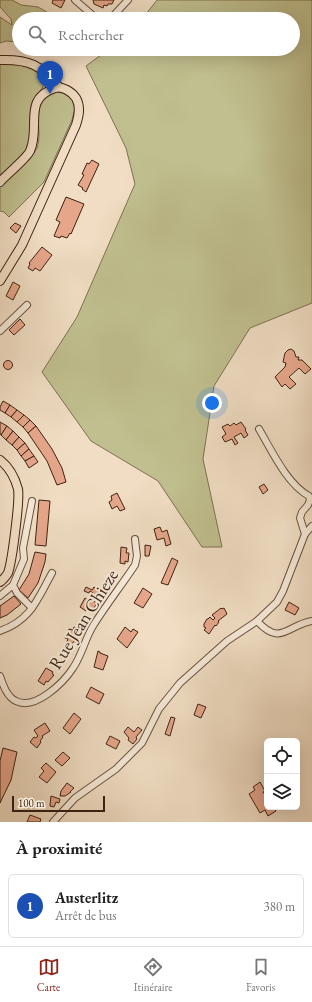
<!DOCTYPE html>
<html lang="fr">
<meta charset="utf-8">
<style>
:root{--surface:#fff;--page:#f2f2f2;--text:#222;--muted:#767676;--line:#e0e0e0;--accent:#8f2418}
body{margin:0;font-family:"EB Garamond",serif;background:var(--page);color:var(--text)}
.controls{position:absolute;right:12px;bottom:12px;display:grid;overflow:hidden;border-radius:6px;box-shadow:0 4px 16px #0002}
.controls button{width:36px;height:36px;display:grid;place-items:center;padding:0;border:0;border-bottom:1px solid var(--line);background:var(--surface);color:var(--text);font:20px sans-serif}
.scale{position:absolute;left:12px;bottom:10px;width:93px;box-sizing:border-box;padding-left:4px;border:2px solid #3e2313;border-top:0;font-size:11px;line-height:14px;white-space:nowrap;color:#3e2313;-webkit-text-stroke:3px #f5e9d8;paint-order:stroke}
.you{position:absolute;left:212px;top:403px;width:14px;height:14px;margin:-10px;border:3px solid #fff;border-radius:50%;background:#1a73e8;box-shadow:0 0 0 6px #1a73e833}
.badge{display:grid;place-items:center;width:26px;height:26px;border-radius:50%;background:var(--accent);color:#fff;font-size:13px;font-weight:700}
.pin{position:absolute;translate:-50% -33px;filter:drop-shadow(0 1px 2px #0008)}
.pin::after{content:'';position:absolute;top:21px;width:14px;height:12px;background:inherit;clip-path:polygon(0 0,100% 0,50% 100%)}
.list{margin:0;padding:0;list-style:none}
h2{display:flex;justify-content:space-between;align-items:center;height:52px;margin:0;padding:0 16px;font-size:17px}
h2 small{font-size:13px;font-weight:400;color:var(--muted)}
.list li{display:grid;grid-template-columns:26px 1fr auto;gap:12px;align-items:center;box-sizing:border-box;height:64px;margin:0 8px 8px;padding:0 8px;border:1px solid var(--line);border-radius:6px}
.list b{display:block;font-size:15px;white-space:nowrap}
.list p{margin:0;font-size:13px;white-space:nowrap;color:var(--muted)}
.list em{font-size:13px;font-style:normal;color:var(--muted)}
.icon{flex:none;width:22px;height:22px;fill:none;stroke:currentColor;stroke-width:2;stroke-linecap:round;stroke-linejoin:round}
.map{position:relative;flex:none;width:312px;height:822px;overflow:hidden}
.search{position:absolute;background:var(--surface);box-shadow:0 4px 16px #0002;left:12px;right:12px;top:12px;height:44px;display:flex;align-items:center;gap:10px;box-sizing:border-box;padding:0 14px;border-radius:22px;color:var(--muted);font-size:15px}
.sheet{height:124px;background:var(--surface)}
nav{display:flex;justify-content:space-around;align-items:center;box-sizing:border-box;height:56px;border-top:1px solid var(--line);background:var(--surface);font-size:11px;color:var(--muted)}
nav a{display:grid;justify-items:center;gap:2px}
nav .on{color:var(--accent)}
.map>svg:first-child{display:block}
.green{fill:#c0bf8f;stroke:#7f7151}
.building{fill:#e6a68a;stroke:#3e2313}
.lines{fill:none;stroke-linecap:round;stroke-linejoin:round}
.minor-casing{stroke:#6a523f;stroke-width:8}
.major-casing{stroke:#3e2313;stroke-width:10}
.minor{stroke:#f5e9d8;stroke-width:6}
.major{stroke:#f0ddc3;stroke-width:8}
.labels{text-anchor:middle;dominant-baseline:central;stroke-width:4;stroke-linejoin:round;paint-order:stroke}
.street-label{font-size:18px;fill:#3e2313;stroke:#f5e9d8}
</style>
<div class="map">
<svg width="312" height="822" viewBox="0 0 312 822">
<rect width="100%" height="100%" fill="#f0ddc3"/>
<filter id="stains"><feTurbulence type="fractalNoise" baseFrequency=".005" numOctaves="4"/><feColorMatrix values="0 0 0 0 .2 0 0 0 0 .09 0 0 0 0 .02 0 0 0 .5 -.17"/></filter>
<radialGradient id="worn" r=".72"><stop offset=".6" stop-color="#630" stop-opacity="0"/><stop offset="1" stop-color="#630" stop-opacity=".3"/></radialGradient>
<g class="green">
<polygon points="0,0 12,0 21,5 38,7 52,15 53,19 19,19 18,42 6,41 0,43 0,17 12,25 11,19 0,7"/>
<polygon points="157,0 312,0 312,303 250,328 214,386 203,459 222,547 202,547 158,481 91,441 42,372 77,317 135,184 126,148 86,66 109,49 293,49 293,19 142,19"/>
<path d="M0 64C16 64 41 64 45 84L36 97 31 109 32 136 25 153 0 177Z"/>
<path d="M54 92 64 93 72 99 75 108 72 120 44 182 9 217 4 212 0 211V186C7 179 34 155 37 148 44 128 28 104 54 92Z"/>
</g>
<g class="building">
<polygon points="53,0 65,0 61,8 52,3"/>
<polygon points="93,0 114,0 112,4 108,4 107,6 104,5 103,8 94,4"/>
<polygon points="92,160 99,164 86,192 82,189 83,188 78,185 84,175 82,174 87,163 89,164"/>
<polygon points="66,197 84,204 71,234 70,233 67,238 61,236 60,238 54,236 60,222 56,220"/>
<polygon points="15,223 21,226 16,233 10,228"/>
<polygon points="42,247 52,255 40,271 35,268 33,271 28,268 30,264 29,263"/>
<polygon points="13,282 20,286 13,300 6,296"/>
<polygon points="20,319 25,325 14,335 9,330"/>
<polygon points="288,350 291,349 294,351 296,357 299,357 298,360 302,360 311,369 305,374 299,368 289,377 296,384 290,389 285,384 282,387 275,377 285,367 286,363 283,362 285,353"/>
<circle cx="8" cy="365" r="4.5"/>
<polygon points="3,401 10,405 5,413 0,410 0,407"/>
<polygon points="10,405 17,410 11,417 5,413"/>
<polygon points="17,410 24,415 17,422 11,417"/>
<polygon points="24,415 30,420 23,427 17,422"/>
<polygon points="30,420 36,426 28,433 23,427"/>
<polygon points="0,422 7,426 1,435 0,434"/>
<polygon points="241,422 246,429 245,430 248,435 244,438 241,433 234,437 238,443 235,445 232,439 225,442 222,437 226,434 222,427 228,424 230,426 234,423 236,425"/>
<polygon points="7,426 13,431 6,440 1,435"/>
<polygon points="36,426 52,449 62,468 66,482 57,485 47,461 28,433"/>
<polygon points="13,431 19,437 12,445 6,440"/>
<polygon points="19,437 25,443 17,450 12,445"/>
<polygon points="25,443 29,449 21,456 17,450"/>
<polygon points="29,449 34,456 25,461 21,456"/>
<polygon points="34,456 38,462 29,468 25,461"/>
<polygon points="264,484 268,490 263,494 259,487"/>
<polygon points="117,493 125,509 120,511 117,506 112,509 109,502 112,500 111,496"/>
<polygon points="39,500 50,501 46,546 35,545"/>
<polygon points="160,527 162,532 167,530 171,544 166,546 164,538 157,540 154,529"/>
<polygon points="145,545 151,546 149,556 145,556"/>
<polygon points="121,547 127,548 126,553 129,553 128,562 125,561 125,564 120,563"/>
<polygon points="35,552 46,554 45,562 38,583 28,598 19,590 29,574"/>
<polygon points="172,558 178,561 168,585 161,583"/>
<polygon points="86,587 92,590 94,587 99,591 96,595 98,596 96,599 94,598 93,601 97,603 93,610 88,608 86,611 80,607 85,598 89,601 90,599 89,599 93,593 90,591 89,593 84,591"/>
<polygon points="143,588 152,594 143,608 134,603"/>
<polygon points="14,596 21,604 7,615 0,618 0,606"/>
<polygon points="289,602 299,608 295,615 285,610"/>
<polygon points="221,608 222,609 224,608 227,614 218,621 219,622 216,626 215,625 209,634 204,630 206,628 204,627 204,624 207,619 208,619 210,617 213,620 215,618 212,615"/>
<polygon points="74,627 81,630 76,642 74,641 71,646 66,644 68,639 65,638 69,629 73,630"/>
<polygon points="125,627 131,632 133,629 138,632 127,648 117,639"/>
<polygon points="98,651 100,652 100,653 108,656 103,670 94,667"/>
<polygon points="46,668 53,672 52,674 54,675 48,682 46,681 44,685 38,681"/>
<polygon points="91,687 104,694 99,704 86,697"/>
<polygon points="198,704 206,707 201,718 194,715"/>
<polygon points="74,713 81,719 70,734 63,728"/>
<polygon points="171,717 175,718 170,736 165,734"/>
<polygon points="45,723 50,731 42,736 43,737 40,741 41,742 37,748 30,742 34,737 36,738 38,736 34,730"/>
<polygon points="128,727 134,732 138,727 142,730 136,737 137,739 133,744 128,740 129,738 124,732"/>
<polygon points="110,736 120,741 116,749 106,744"/>
<polygon points="3,748 17,752 11,780 0,803 0,761"/>
<polygon points="63,752 70,758 62,766 55,760"/>
<polygon points="46,763 56,772 47,783 39,777 44,771 41,768"/>
<polygon points="260,782 265,791 263,792 267,797 267,807 274,807 276,811 268,816 265,810 260,813 249,794 255,790 253,787"/>
<polygon points="67,783 74,788 70,792 71,792 65,796 60,796 61,791"/>
<polygon points="51,796 60,799 59,803 56,802 54,807 50,806"/>
<polygon points="30,815 41,819 40,822 27,822"/>
</g>
<g class="lines">
<defs>
<g id="minor">
<polyline points="75,0 97,19"/>
<polyline points="109,19 113,16 128,0"/>
<polyline points="0,331 27,305"/>
<polyline points="305,534 312,526"/>
<polyline points="13,585 17,593 32,608"/>
<polyline points="0,596 13,585 24,559 23,548 32,501"/>
<path d="M257 621C281 647 287 625 312 621"/>
<path d="M0 631C31 620 37 600 52 573"/>
<path d="M0 676C3 685 7 697 16 701 35 711 64 682 73 668 82 655 85 639 93 626 106 605 121 586 135 565L137 556 135 539"/>
<path d="M53 822 75 798 116 769 142 743 159 709 180 683 227 641 257 621 277 602 283 591 305 534 300 518 302 512 308 505 310 500 309 496C287 484 272 451 259 429"/>
</g>
<g id="major">
<path d="M0 60C29 59 41 65 59 87"/>
<path d="M0 182C7 174 26 159 30 151 41 126 22 99 55 88 63 86 72 92 76 98 81 107 79 116 76 125L22 245 0 281"/>
<path d="M0 460C9 467 15 478 18 489 20 500 12 562 8 573 6 576 3 580 0 582"/>
</g>
</defs>
<use href="#minor" class="minor-casing"/>
<use href="#major" class="major-casing"/>
<use href="#minor" class="minor"/>
<use href="#major" class="major"/>
</g>
<g class="labels">
<g class="street-label">
<text transform="translate(83 619) rotate(-58)">Rue Jean Chieze</text>
</g>
</g>
<rect width="100%" height="100%" filter="url(#stains)"/>
<rect width="100%" height="100%" fill="url(#worn)"/>
</svg>
<div class="controls">
<button><svg class="icon" aria-label="locate" viewBox="0 0 24 24"><circle cx="12" cy="12" r="6"/><path d="M12 2v4M12 18v4M2 12h4M18 12h4"/></svg></button>
<button><svg class="icon" aria-label="layers" viewBox="0 0 24 24"><path d="M12 4l9 5-9 5-9-5zM3 14l9 5 9-5"/></svg></button>
</div>
<div class="scale">100 m</div>
<div class="you"></div>
<div class="pin badge" style="left:50px;top:94px;background:#1a4fb4">1</div>
<div class="search"><svg class="icon" aria-label="search" viewBox="0 0 24 24"><circle cx="10" cy="10" r="6"/><path d="M15 15l6 6"/></svg>Rechercher</div>
</div>
<section class="sheet">
<h2>À proximité<small></small></h2>
<ul class="list">
<li><span class="badge" style="background:#1a4fb4">1</span><div><b>Austerlitz</b><p>Arrêt de bus</p></div><em>380 m</em></li>
</ul>
</section>
<nav>
<a class="on"><svg class="icon" aria-label="map" viewBox="0 0 24 24"><path d="M3 6l6-2 6 2 6-2v14l-6 2-6-2-6 2zM9 4v14M15 6v14"/></svg>Carte</a>
<a><svg class="icon" aria-label="directions" viewBox="0 0 24 24"><path d="M12 3l9 9-9 9-9-9zM9 14v-3h6M13 9l2 2-2 2"/></svg>Itinéraire</a>
<a><svg class="icon" aria-label="saved" viewBox="0 0 24 24"><path d="M7 4h10v16l-5-4-5 4z"/></svg>Favoris</a>
</nav>
